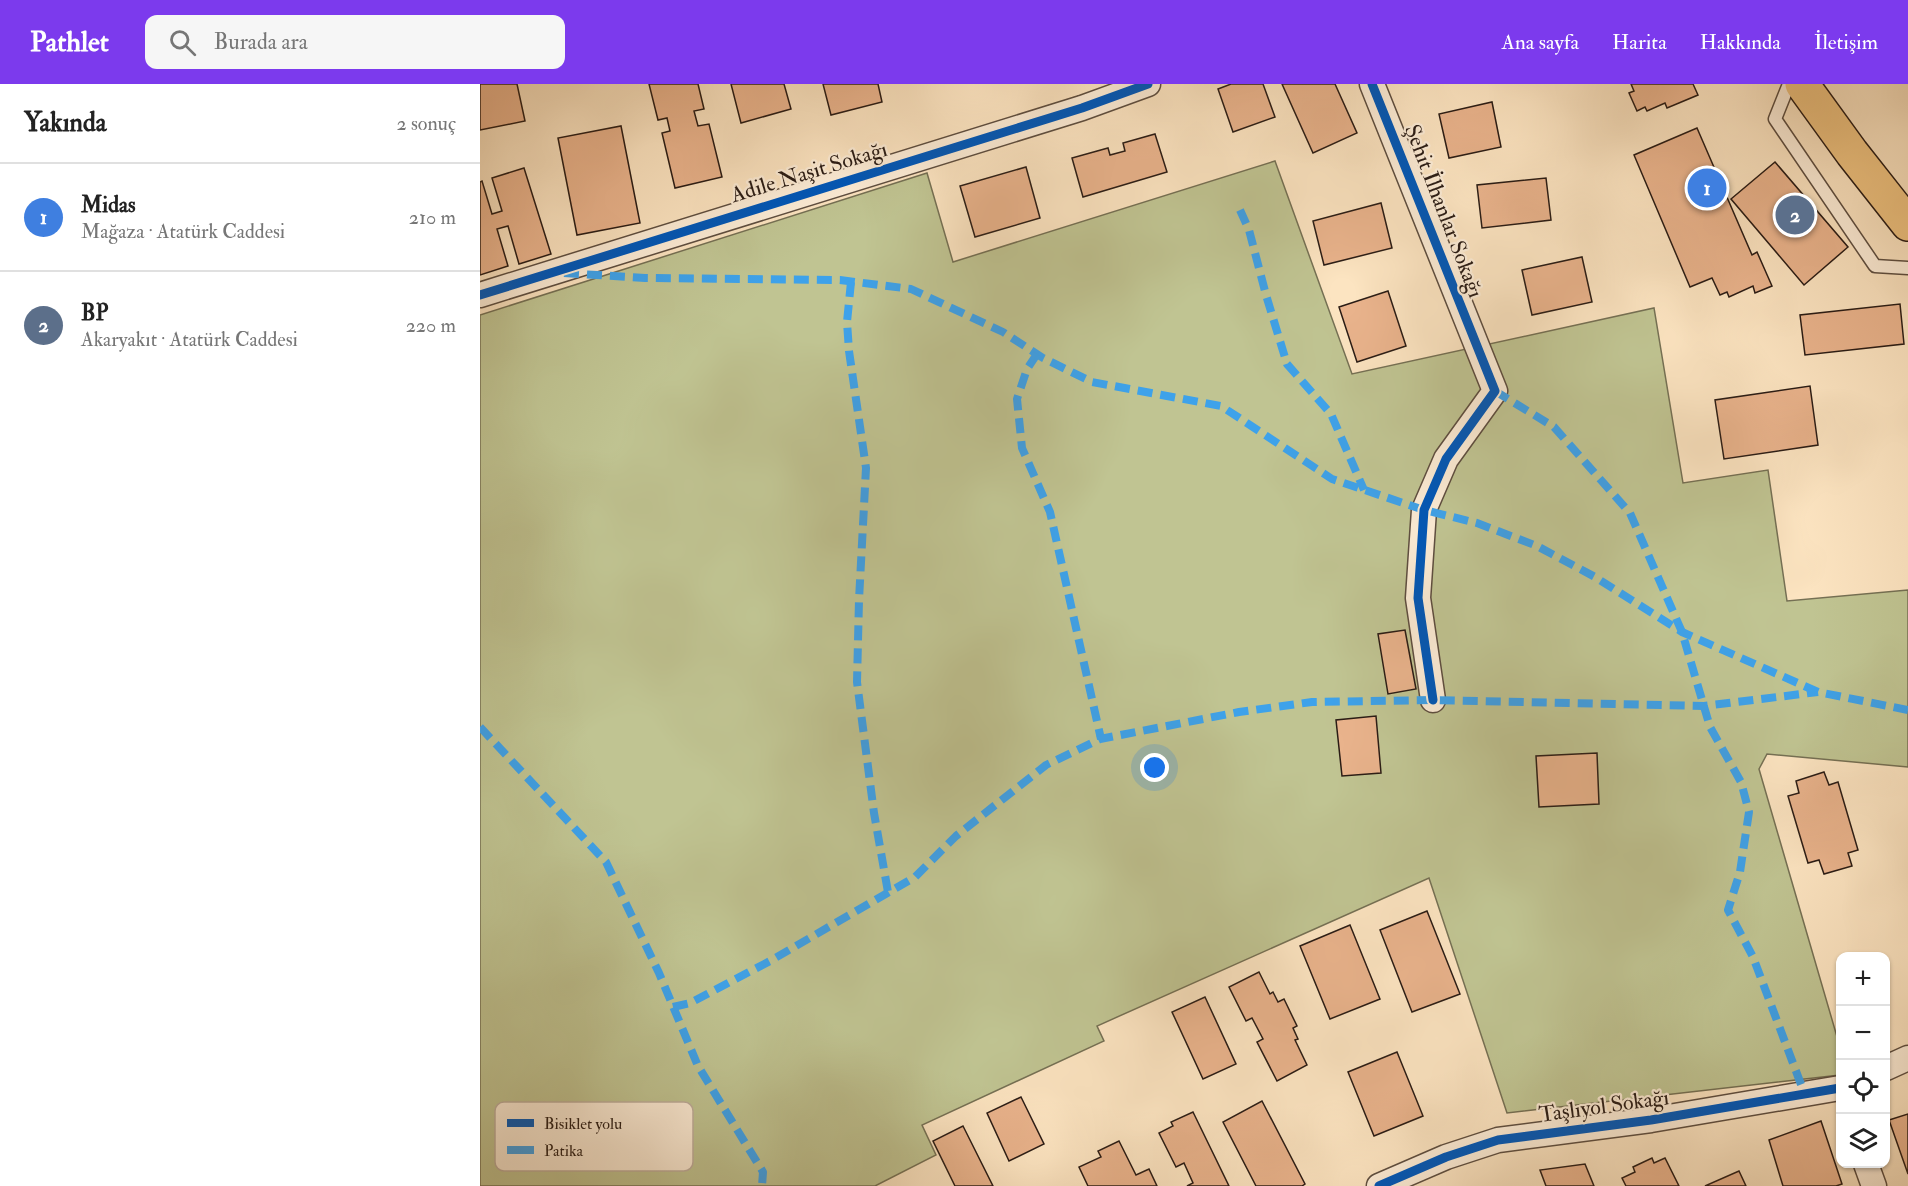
<!DOCTYPE html>
<html lang="tr">
<meta charset="utf-8">
<style>
:root{--surface:#fff;--page:#f6f6f6;--text:#222;--muted:#767676;--line:#e0e0e0;--accent:#7c3aed}
body{margin:0;font-family:"IM FELL Double Pica",serif;background:var(--page);color:var(--text)}
.controls{position:absolute;right:18px;bottom:18px;display:grid;overflow:hidden;border-radius:12px;box-shadow:0 2px 4px #0004}
.controls button{width:54px;height:54px;display:grid;place-items:center;padding:0;border:0;border-bottom:2px solid var(--line);background:var(--surface);color:var(--text);font:30px sans-serif}
.you{position:absolute;left:675px;top:684px;width:21px;height:21px;margin:-15px;border:4px solid #fff;border-radius:50%;background:#1a73e8;box-shadow:0 0 0 9px #1a73e833}
.badge{display:grid;place-items:center;width:39px;height:39px;border-radius:50%;background:var(--accent);color:#fff;font-size:20px;font-weight:700}
.pin{position:absolute;translate:-50% -50%;border:3px solid #fff;box-shadow:0 2px 6px #0006}
.list{margin:0;padding:0;list-style:none}
h2{display:flex;justify-content:space-between;align-items:center;height:78px;margin:0;padding:0 24px;font-size:26px}
h2 small{font-size:20px;font-weight:400;color:var(--muted)}
.list li{display:grid;grid-template-columns:39px 1fr auto;gap:18px;align-items:center;box-sizing:border-box;height:108px;padding:0 24px;border-top:2px solid var(--line)}
.list b{display:block;font-size:22px;white-space:nowrap}
.list p{margin:0;font-size:20px;white-space:nowrap;color:var(--muted)}
.list em{font-size:20px;font-style:normal;color:var(--muted)}
.icon{flex:none;width:33px;height:33px;fill:none;stroke:currentColor;stroke-width:2;stroke-linecap:round;stroke-linejoin:round}
.map{position:relative;flex:none;width:1428px;height:1102px;overflow:hidden}
header{display:flex;align-items:center;gap:36px;box-sizing:border-box;height:84px;padding:0 30px;background:var(--accent);color:#fff}
header strong{font-size:28px}
nav{display:flex;gap:33px;margin-inline-start:auto;font-size:21px}
.search{width:420px;height:54px;background:var(--page);display:flex;align-items:center;gap:15px;box-sizing:border-box;padding:0 21px;border-radius:12px;color:var(--muted);font-size:22px}
main{display:flex}
aside{flex:1;background:var(--surface)}
.map>svg:first-child{display:block}
.green{fill:#c0c492;stroke:#757054;stroke-width:1.5}
.building{fill:#e9b38c;stroke:#2a1c15;stroke-width:1.5}
.lines{fill:none;stroke-linecap:round;stroke-linejoin:round}
.lane-casing{stroke:#5e4e40;stroke-width:15}
.street-casing{stroke:#5e4e40;stroke-width:27}
.primary-casing{stroke:#2a1c15;stroke-width:36}
.lane{stroke:#fdedd7;stroke-width:12}
.street{stroke:#fdedd7;stroke-width:24}
.primary{stroke:#eec280;stroke-width:33}
.quiet{stroke:#3ea2ea;stroke-width:8;stroke-dasharray:15 8;stroke-linecap:butt}
.cycleway-casing{stroke:#fdedd7;stroke-width:13}
.cycleway{stroke:#0057b8;stroke-width:9}
.labels{text-anchor:middle;dominant-baseline:central;stroke-width:4.5;stroke-linejoin:round;paint-order:stroke}
.street-label{font-size:22px;fill:#2a1c15;stroke:#fdedd7}
.key{fill:#fdedd7;stroke:#beae9d;stroke-width:1.5}
.key-label{font-size:16px;fill:#2a1c15}
</style>
<header>
<strong>Pathlet</strong>
<div class="search"><svg class="icon" aria-label="search" viewBox="0 0 24 24"><circle cx="10" cy="10" r="6"/><path d="M15 15l6 6"/></svg>Burada ara</div>
<nav><a>Ana sayfa</a><a>Harita</a><a>Hakkında</a><a>İletişim</a></nav>
</header>
<main>
<aside>
<h2>Yakında<small>2 sonuç</small></h2>
<ul class="list">
<li><span class="badge" style="background:#3f7fe0">1</span><div><b>Midas</b><p>Mağaza · Atatürk Caddesi</p></div><em>210 m</em></li>
<li><span class="badge" style="background:#5c6f8a">2</span><div><b>BP</b><p>Akaryakıt · Atatürk Caddesi</p></div><em>220 m</em></li>
</ul>
</aside>
<div class="map">
<svg width="1428" height="1102" viewBox="0 0 1428 1102">
<rect width="100%" height="100%" fill="#fce4c1"/>
<filter id="stains"><feTurbulence type="fractalNoise" baseFrequency=".00333" numOctaves="4"/><feColorMatrix values="0 0 0 0 .2 0 0 0 0 .09 0 0 0 0 .02 0 0 0 .5 -.17"/></filter>
<radialGradient id="worn" r=".72"><stop offset=".6" stop-color="#630" stop-opacity="0"/><stop offset="1" stop-color="#630" stop-opacity=".3"/></radialGradient>
<polygon class="green" points="795,77 872,290 1174,224 1203,399 1288,386 1307,517 1428,506 1428,683 1287,670 1279,685 1360,963 1360,991 1027,1029 949,794 617,942 624,957 442,1041 456,1071 395,1102 0,1102 0,231 447,89 473,178"/>
<g class="building">
<polygon points="0,0 37,0 45,37 0,46"/>
<polygon points="169,0 218,0 224,25 214,27 218,42 229,40 242,93 195,104 182,49 190,47 187,34 178,36"/>
<polygon points="251,0 304,0 311,25 261,39"/>
<polygon points="343,0 398,0 402,18 351,31"/>
<polygon points="751,0 783,0 795,33 753,48 738,5"/>
<polygon points="802,0 855,0 877,49 833,69"/>
<polygon points="1151,0 1213,0 1218,11 1187,24 1185,19 1167,27 1165,23 1157,27 1149,9 1154,7"/>
<polygon points="1012,18 1021,63 969,74 959,30"/>
<polygon points="141,42 160,139 97,151 78,54"/>
<polygon points="1217,44 1272,171 1277,168 1292,202 1275,209 1273,202 1249,213 1247,208 1240,211 1232,194 1210,203 1154,71"/>
<polygon points="675,50 687,88 603,113 592,74 628,64 630,71 645,67 643,59"/>
<polygon points="1295,78 1368,163 1324,201 1251,115"/>
<polygon points="546,83 560,134 495,153 480,102"/>
<polygon points="44,84 71,170 39,180 28,142 17,145 28,182 0,191 0,98 2,97 12,130 22,127 12,94"/>
<polygon points="1066,94 1071,136 1002,144 997,101"/>
<polygon points="901,119 912,164 844,181 833,137"/>
<polygon points="1102,173 1112,218 1052,231 1042,186"/>
<polygon points="908,207 926,262 877,278 859,223"/>
<polygon points="1420,220 1424,260 1325,271 1320,231"/>
<polygon points="1330,302 1338,361 1244,375 1235,316"/>
<polygon points="925,546 936,605 908,610 898,550"/>
<polygon points="896,632 901,689 862,692 856,636"/>
<polygon points="1117,669 1119,720 1059,723 1056,672"/>
<polygon points="1344,688 1349,701 1358,698 1378,766 1368,769 1372,782 1344,790 1339,776 1328,779 1308,712 1319,709 1316,697"/>
<polygon points="947,827 980,910 932,928 900,846"/>
<polygon points="870,841 900,915 850,935 820,862"/>
<polygon points="779,888 790,910 793,908 798,918 804,915 817,942 813,944 818,955 815,956 827,981 797,997 777,958 783,955 772,934 766,937 749,903"/>
<polygon points="725,913 756,980 723,995 692,928"/>
<polygon points="917,968 943,1032 894,1052 868,988"/>
<polygon points="541,1013 564,1060 529,1077 507,1029"/>
<polygon points="782,1017 825,1100 822,1102 776,1102 743,1038"/>
<polygon points="713,1028 749,1102 707,1102 713,1099 704,1079 696,1083 679,1049 693,1042 691,1038"/>
<polygon points="1428,1030 1428,1090 1409,1036"/>
<polygon points="1341,1037 1362,1100 1356,1102 1303,1102 1289,1056"/>
<polygon points="483,1042 513,1102 475,1102 453,1057"/>
<polygon points="639,1057 656,1091 669,1085 677,1102 608,1102 599,1083 621,1073 618,1067"/>
<polygon points="1172,1074 1174,1079 1185,1074 1199,1102 1146,1102 1142,1094 1155,1088 1153,1083"/>
<polygon points="1105,1080 1114,1102 1066,1102 1060,1086"/>
<polygon points="1259,1087 1266,1102 1225,1102"/>
</g>
<g class="lines">
<defs>
<polyline id="lane" points="1309,0 1295,35 1395,182 1428,184"/>
<g id="street">
<polyline points="892,0 1015,307 966,375 944,426 938,514 953,616"/>
<polyline points="0,211 602,24 668,0"/>
<polyline points="1406,984 1428,974"/>
<polyline points="1386,1080 1394,1102"/>
<polyline points="899,1102 966,1073 1018,1056 1171,1036 1360,1004"/>
</g>
<polyline id="primary" points="1322,0 1372,69 1428,140"/>
</defs>
<use href="#lane" class="lane-casing"/>
<use href="#street" class="street-casing"/>
<use href="#primary" class="primary-casing"/>
<use href="#lane" class="lane"/>
<use href="#street" class="street"/>
<use href="#primary" class="primary"/>
<g class="quiet">
<polyline points="760,126 769,146 786,211 807,280 851,330 884,406"/>
<polyline points="84,189 165,194 360,196 431,205 523,248 563,274 612,298 741,322 852,395 944,426 997,439 1057,462 1115,493 1202,548 1338,608 1428,626"/>
<polyline points="371,198 367,238 369,267 386,384 379,516 377,598 394,729 408,808"/>
<polyline points="557,270 547,285 537,315 542,364 570,428 621,655"/>
<polyline points="1015,307 1074,343 1150,429 1202,548 1230,643 1261,698 1269,728 1260,788 1248,826 1273,873 1325,1011"/>
<polyline points="0,643 126,778 179,889 218,982 283,1088 282,1102"/>
<polyline points="193,923 210,919 290,877 435,793 476,752 566,681 620,655 759,628 832,618 953,616 1224,622 1338,608"/>
</g>
<defs>
<g id="cycleway">
<polyline points="892,0 1015,307 966,375 944,426 938,514 953,616"/>
<polyline points="0,211 602,24 668,0"/>
<polyline points="899,1102 966,1073 1018,1056 1171,1036 1360,1004"/>
</g>
</defs>
<use href="#cycleway" class="cycleway-casing"/>
<use href="#cycleway" class="cycleway"/>
</g>
<g class="labels">
<g class="street-label">
<text transform="translate(329 88) rotate(-17)">Adile Naşit Sokağı</text>
<text transform="translate(964 127) rotate(69)">Şehit İlhanlar Sokağı</text>
<text transform="translate(1124 1022) rotate(-8)">Taşlıyol Sokağı</text>
</g>
</g>
<rect x="15" y="1018" width="198" height="69" rx="9" class="key"/>
<rect x="27" y="1035" width="27" height="8" fill="#0057b8"/>
<rect x="27" y="1062" width="27" height="8" fill="#3ea2ea"/>
<g class="key-label">
<text x="64" y="1045">Bisiklet yolu</text>
<text x="64" y="1072">Patika</text>
</g>
<rect width="100%" height="100%" filter="url(#stains)"/>
<rect width="100%" height="100%" fill="url(#worn)"/>
</svg>
<div class="controls">
<button>+</button>
<button>−</button>
<button><svg class="icon" aria-label="locate" viewBox="0 0 24 24"><circle cx="12" cy="12" r="6"/><path d="M12 2v4M12 18v4M2 12h4M18 12h4"/></svg></button>
<button><svg class="icon" aria-label="layers" viewBox="0 0 24 24"><path d="M12 4l9 5-9 5-9-5zM3 14l9 5 9-5"/></svg></button>
</div>
<div class="you"></div>
<div class="pin badge" style="left:1227px;top:104px;background:#3f7fe0">1</div>
<div class="pin badge" style="left:1315px;top:131px;background:#5c6f8a">2</div>
</div>
</main>
